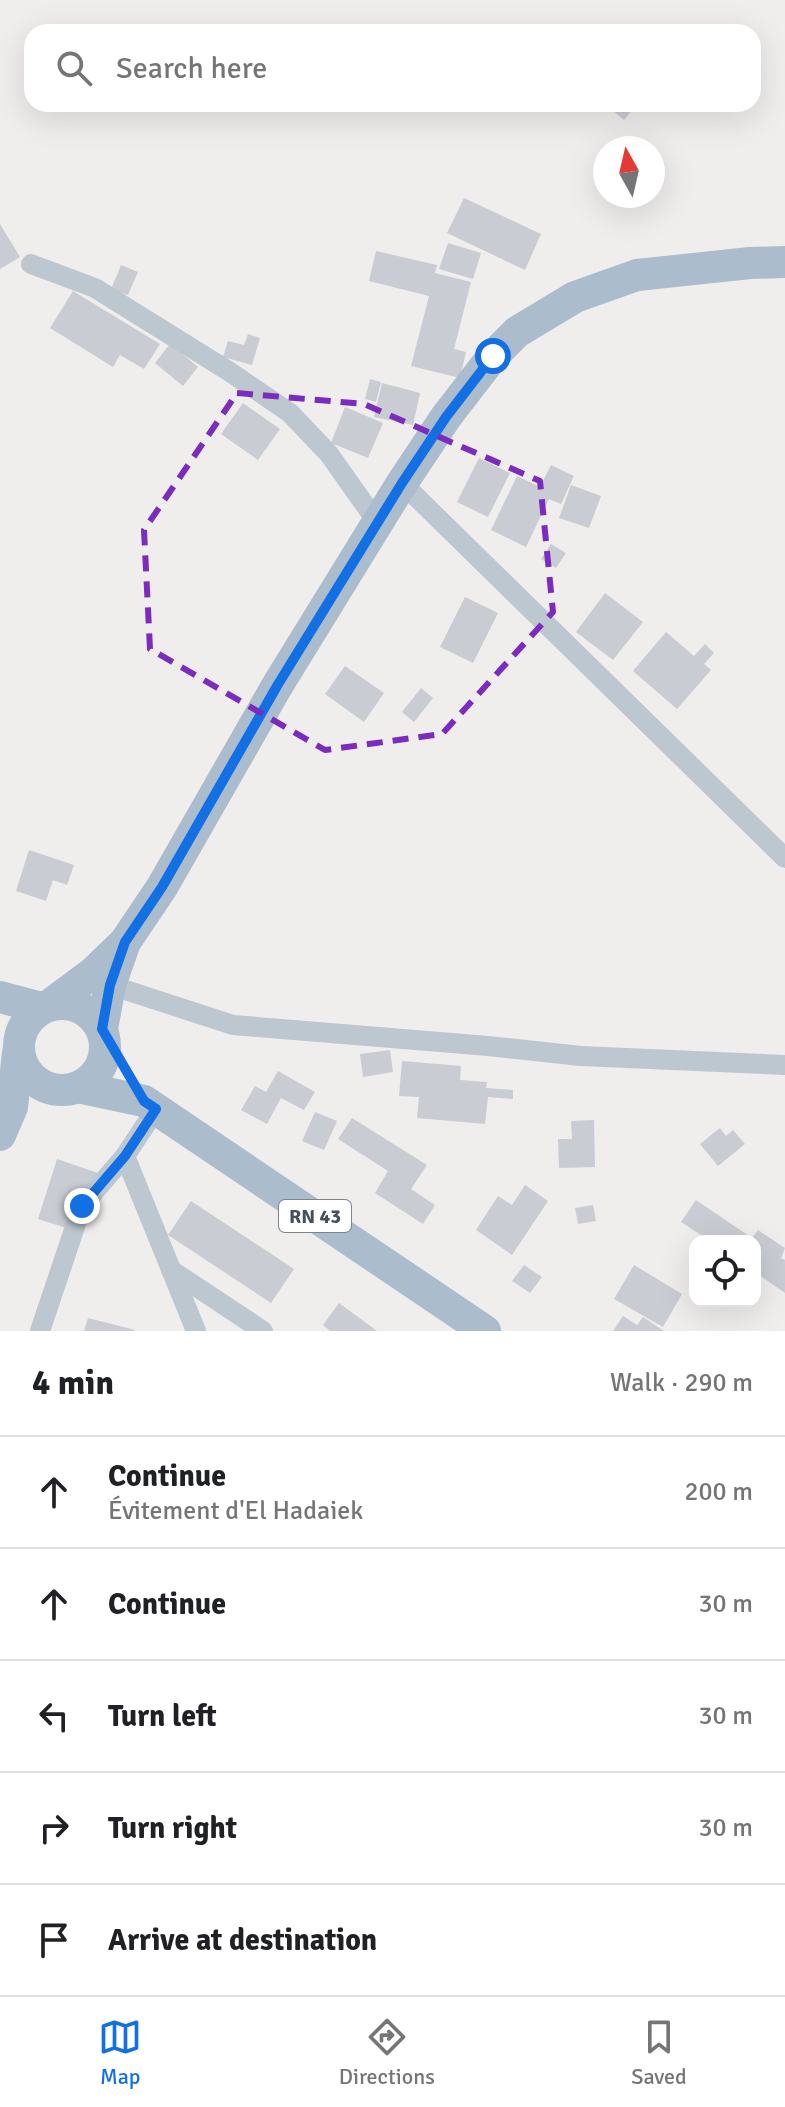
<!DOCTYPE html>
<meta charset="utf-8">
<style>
:root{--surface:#fff;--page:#f6f6f6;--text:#202124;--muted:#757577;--line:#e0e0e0;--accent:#126fe4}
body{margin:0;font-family:Signika,sans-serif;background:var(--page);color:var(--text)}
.controls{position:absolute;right:24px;bottom:24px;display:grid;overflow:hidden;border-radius:16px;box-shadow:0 8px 32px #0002}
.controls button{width:72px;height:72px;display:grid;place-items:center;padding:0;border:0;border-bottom:2px solid var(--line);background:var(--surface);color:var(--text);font:40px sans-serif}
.compass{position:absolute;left:593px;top:136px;width:72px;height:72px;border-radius:50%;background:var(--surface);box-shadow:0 8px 32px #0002;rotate:352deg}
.stop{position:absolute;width:24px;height:24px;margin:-18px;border:6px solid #126fe4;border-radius:50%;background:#fff}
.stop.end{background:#126fe4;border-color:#fff;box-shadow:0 2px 8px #0008}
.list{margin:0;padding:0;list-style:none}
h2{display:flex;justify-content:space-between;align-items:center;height:104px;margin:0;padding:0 32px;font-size:34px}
h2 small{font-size:26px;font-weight:400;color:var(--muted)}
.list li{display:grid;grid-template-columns:52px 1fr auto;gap:24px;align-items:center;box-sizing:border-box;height:112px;padding:0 32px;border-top:2px solid var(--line)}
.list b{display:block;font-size:30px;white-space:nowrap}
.list p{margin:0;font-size:26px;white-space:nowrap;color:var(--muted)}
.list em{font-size:26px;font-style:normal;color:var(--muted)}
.icon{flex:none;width:44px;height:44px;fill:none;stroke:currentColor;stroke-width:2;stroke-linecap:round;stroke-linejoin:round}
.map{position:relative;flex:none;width:785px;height:1331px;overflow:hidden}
.search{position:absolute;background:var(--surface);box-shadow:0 8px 32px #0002;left:24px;right:24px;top:24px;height:88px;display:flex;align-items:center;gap:20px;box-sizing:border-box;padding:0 28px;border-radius:24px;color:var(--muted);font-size:30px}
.sheet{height:664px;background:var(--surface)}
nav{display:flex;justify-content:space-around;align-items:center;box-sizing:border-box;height:112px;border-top:2px solid var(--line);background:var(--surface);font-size:22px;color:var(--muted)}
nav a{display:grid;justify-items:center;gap:4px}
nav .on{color:var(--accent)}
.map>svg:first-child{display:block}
.building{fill:#c9ccd2}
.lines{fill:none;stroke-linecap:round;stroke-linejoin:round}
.street{stroke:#bcc7d0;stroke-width:20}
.primary{stroke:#abbccd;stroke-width:32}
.route{stroke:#126fe4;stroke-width:10}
.marked{fill:none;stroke:#7b2cbf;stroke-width:6;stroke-dasharray:16 10;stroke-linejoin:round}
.labels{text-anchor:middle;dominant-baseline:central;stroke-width:6;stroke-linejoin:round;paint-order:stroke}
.shield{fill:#fff;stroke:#7c848c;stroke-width:2}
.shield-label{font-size:20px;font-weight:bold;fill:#44505b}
</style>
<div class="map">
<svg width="785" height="1331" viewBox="0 0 785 1331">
<rect width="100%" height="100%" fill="#f0eded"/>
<g class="building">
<polygon points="605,104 637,104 624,120"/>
<polygon points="464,198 541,234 525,270 447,233"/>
<polygon points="0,224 20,257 0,269"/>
<polygon points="448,243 481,253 473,279 439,269"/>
<polygon points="376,251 437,265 435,273 471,282 454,349 466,352 460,378 411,366 429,296 369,281"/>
<polygon points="121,265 138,272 128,295 111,289"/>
<polygon points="73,291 160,344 144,369 120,355 113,367 50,328"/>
<polygon points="248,334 260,338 252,365 223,357 228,341 244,345"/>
<polygon points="170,344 198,367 183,386 155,363"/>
<polygon points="370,379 381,382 376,402 365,399"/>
<polygon points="382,383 420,393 413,425 374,417"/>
<polygon points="243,403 280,429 258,460 221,434"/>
<polygon points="345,407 383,423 368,458 331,443"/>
<polygon points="479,458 510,473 488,517 457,502"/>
<polygon points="551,465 574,476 561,504 549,499 526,547 491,530 517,476 540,487"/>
<polygon points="571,485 601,496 589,528 559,518"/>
<polygon points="551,544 566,553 556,568 541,559"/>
<polygon points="605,593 643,622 613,660 576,632"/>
<polygon points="465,597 498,613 473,663 440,647"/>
<polygon points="666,632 694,656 705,644 714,653 704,664 711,670 677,709 633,671"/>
<polygon points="345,666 384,693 364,722 325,694"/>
<polygon points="421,688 433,698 414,722 402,712"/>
<polygon points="29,850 74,865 67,885 53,880 46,901 16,891"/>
<polygon points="390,1050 393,1072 363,1077 360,1054"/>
<polygon points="402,1061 461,1066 460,1080 487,1082 486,1088 513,1090 513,1099 488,1097 485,1124 417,1118 419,1097 399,1096"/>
<polygon points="278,1071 315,1092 304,1110 281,1098 267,1124 241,1110 255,1086 266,1092"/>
<polygon points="315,1112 337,1121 324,1150 302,1141"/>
<polygon points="352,1118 427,1165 411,1189 435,1205 423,1224 375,1193 388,1171 338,1139"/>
<polygon points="594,1120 595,1167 559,1168 558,1139 572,1139 571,1121"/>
<polygon points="720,1128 726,1136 733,1130 745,1144 718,1166 700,1144"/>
<polygon points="57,1159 101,1174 82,1233 38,1219"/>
<polygon points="525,1185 548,1201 512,1255 476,1230 498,1196 512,1205"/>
<polygon points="696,1200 752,1238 758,1230 785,1248 781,1258 785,1260 785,1293 755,1272 755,1241 710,1241 681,1222"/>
<polygon points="191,1201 294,1269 271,1303 168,1235"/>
<polygon points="593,1205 596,1221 578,1224 575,1208"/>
<polygon points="524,1265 542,1277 530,1293 512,1281"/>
<polygon points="634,1265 682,1294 663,1327 614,1299"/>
<polygon points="339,1303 377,1331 330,1331 323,1325"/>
<polygon points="623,1316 637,1325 643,1317 664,1331 613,1331"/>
<polygon points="88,1318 135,1330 135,1331 84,1331"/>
</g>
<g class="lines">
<g class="street">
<polyline points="31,264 95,288 230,372 290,413 329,454 377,522"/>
<polyline points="402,483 785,858"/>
<polyline points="110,985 233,1025 488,1046 581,1056 785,1065"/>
<polyline points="125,1156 196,1331"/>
<polyline points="171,1270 263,1331"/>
<polyline points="40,1331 82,1206 125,1156 156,1109"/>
</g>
<g class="primary">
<polyline points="0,997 41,1008"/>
<circle cx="62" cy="1047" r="43"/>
<polyline points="51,1004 94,972 125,942 162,887 277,686 402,483 446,417 493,356 517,332 575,297 637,275 750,263 785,262"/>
<polyline points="102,1029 110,985 124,945"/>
<polyline points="78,1087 144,1101 485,1331"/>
<polyline points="0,1135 12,1107 18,1053"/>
</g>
</g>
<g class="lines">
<polyline class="route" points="82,1206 125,1156 156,1109 144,1101 102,1029 110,985 125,942 162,887 277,686 402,483 446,417 493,356"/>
</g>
<path class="marked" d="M237 393 364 404 540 481 553 612 442 734 325 750 150 649 144 530Z"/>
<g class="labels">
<rect class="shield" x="279" y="1200" width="72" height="32" rx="6"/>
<g class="shield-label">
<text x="315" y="1216">RN 43</text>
</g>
</g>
</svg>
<div class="controls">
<button><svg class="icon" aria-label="locate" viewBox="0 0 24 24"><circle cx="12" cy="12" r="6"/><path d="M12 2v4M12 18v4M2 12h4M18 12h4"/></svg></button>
</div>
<svg class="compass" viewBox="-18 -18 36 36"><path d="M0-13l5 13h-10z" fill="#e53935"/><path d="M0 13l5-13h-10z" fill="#757577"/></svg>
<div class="stop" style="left:493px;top:356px"></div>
<div class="stop end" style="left:82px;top:1206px"></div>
<div class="search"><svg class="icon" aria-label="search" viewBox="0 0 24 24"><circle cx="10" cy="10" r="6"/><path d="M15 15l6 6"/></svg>Search here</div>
</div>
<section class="sheet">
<h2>4 min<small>Walk · 290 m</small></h2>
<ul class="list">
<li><svg class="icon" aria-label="ahead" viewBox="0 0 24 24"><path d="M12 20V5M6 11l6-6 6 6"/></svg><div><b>Continue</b><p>Évitement d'El Hadaiek</p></div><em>200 m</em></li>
<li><svg class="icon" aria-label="ahead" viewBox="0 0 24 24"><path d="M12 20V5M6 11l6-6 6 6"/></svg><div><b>Continue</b></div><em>30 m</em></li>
<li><svg class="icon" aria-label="left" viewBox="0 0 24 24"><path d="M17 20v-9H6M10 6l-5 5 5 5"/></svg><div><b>Turn left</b></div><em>30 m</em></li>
<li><svg class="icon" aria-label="right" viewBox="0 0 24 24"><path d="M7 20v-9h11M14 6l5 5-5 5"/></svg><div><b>Turn right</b></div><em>30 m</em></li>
<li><svg class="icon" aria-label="arrive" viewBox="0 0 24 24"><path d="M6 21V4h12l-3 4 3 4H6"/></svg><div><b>Arrive at destination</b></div></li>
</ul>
</section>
<nav>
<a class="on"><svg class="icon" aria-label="map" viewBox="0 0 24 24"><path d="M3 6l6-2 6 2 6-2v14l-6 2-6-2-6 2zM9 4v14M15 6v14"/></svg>Map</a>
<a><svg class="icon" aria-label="directions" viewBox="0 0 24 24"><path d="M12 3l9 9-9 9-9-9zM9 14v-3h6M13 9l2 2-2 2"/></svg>Directions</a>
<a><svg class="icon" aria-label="saved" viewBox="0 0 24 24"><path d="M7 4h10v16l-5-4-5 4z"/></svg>Saved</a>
</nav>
